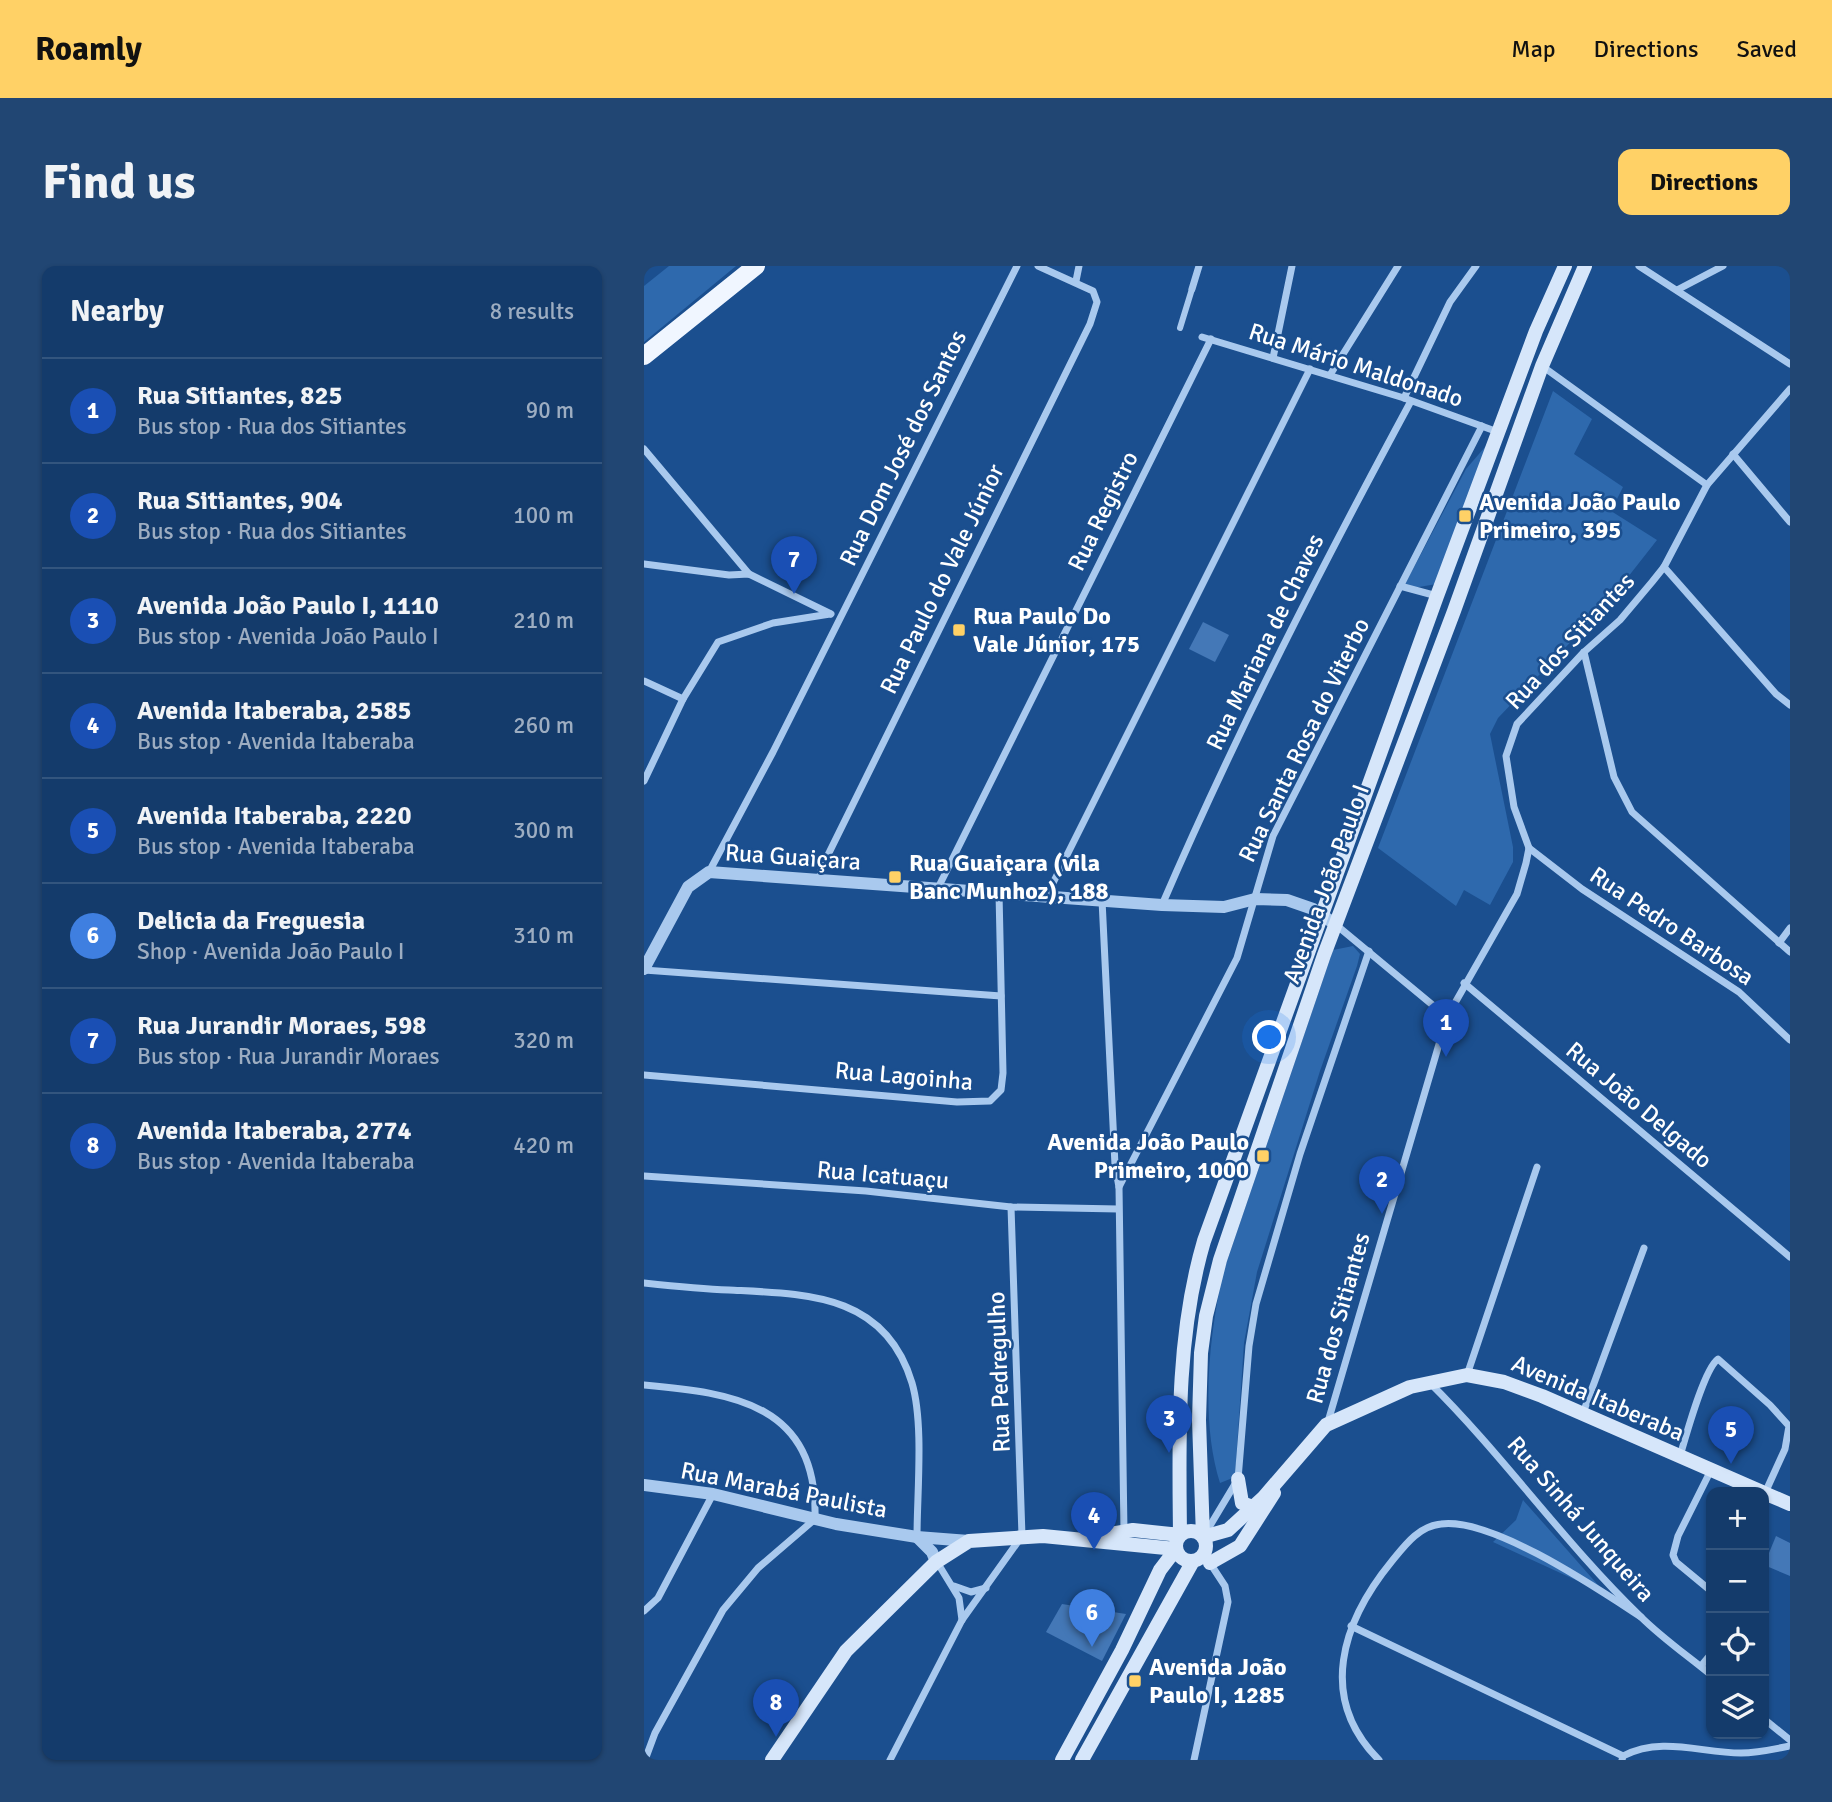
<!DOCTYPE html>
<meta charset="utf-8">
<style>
:root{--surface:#143b6b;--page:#214673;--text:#f1f3f6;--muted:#9dadc1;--line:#33557e;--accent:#ffd166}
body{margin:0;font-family:Signika,sans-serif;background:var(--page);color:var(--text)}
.controls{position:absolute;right:21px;bottom:21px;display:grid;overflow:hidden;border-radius:14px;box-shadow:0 2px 5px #0004}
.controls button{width:63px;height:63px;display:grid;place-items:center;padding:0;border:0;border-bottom:2px solid var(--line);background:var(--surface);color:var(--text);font:35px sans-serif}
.you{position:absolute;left:626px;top:772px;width:24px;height:24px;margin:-18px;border:5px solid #fff;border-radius:50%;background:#1a73e8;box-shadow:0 0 0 10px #1a73e833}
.badge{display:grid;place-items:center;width:46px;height:46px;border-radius:50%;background:var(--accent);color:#fff;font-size:23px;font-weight:700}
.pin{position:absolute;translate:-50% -58px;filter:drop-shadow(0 2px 4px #0008)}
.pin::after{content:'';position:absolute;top:37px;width:24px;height:21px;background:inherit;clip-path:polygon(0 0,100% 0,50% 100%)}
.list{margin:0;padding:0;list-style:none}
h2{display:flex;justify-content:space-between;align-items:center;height:91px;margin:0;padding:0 28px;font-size:30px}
h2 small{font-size:23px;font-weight:400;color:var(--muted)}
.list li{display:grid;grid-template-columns:46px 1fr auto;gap:21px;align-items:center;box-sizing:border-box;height:105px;padding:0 28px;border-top:2px solid var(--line)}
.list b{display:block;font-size:26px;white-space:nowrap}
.list p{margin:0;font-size:23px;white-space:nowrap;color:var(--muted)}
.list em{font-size:23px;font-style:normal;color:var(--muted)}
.icon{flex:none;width:38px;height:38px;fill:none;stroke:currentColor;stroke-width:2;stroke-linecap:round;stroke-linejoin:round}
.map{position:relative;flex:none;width:1146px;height:1494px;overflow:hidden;border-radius:14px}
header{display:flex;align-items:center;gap:42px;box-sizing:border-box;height:98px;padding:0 35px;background:var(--accent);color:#111}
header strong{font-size:33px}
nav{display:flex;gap:38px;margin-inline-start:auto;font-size:24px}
.intro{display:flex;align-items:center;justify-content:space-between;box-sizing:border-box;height:168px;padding:0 42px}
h1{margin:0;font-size:49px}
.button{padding:18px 32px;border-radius:14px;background:var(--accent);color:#111;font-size:24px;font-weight:700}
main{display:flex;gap:42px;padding:0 42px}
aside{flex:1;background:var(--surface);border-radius:14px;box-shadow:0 2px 5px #0004}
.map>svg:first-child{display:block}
.green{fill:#2e69ad}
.building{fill:#4478b7}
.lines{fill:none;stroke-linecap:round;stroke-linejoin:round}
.pedestrian{stroke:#a9c9ee;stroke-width:6}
.minor{stroke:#a9c9ee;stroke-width:7}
.tertiary{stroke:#a9c9ee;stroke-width:12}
.secondary{stroke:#d6e6fa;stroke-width:14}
.primary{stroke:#f0f6ff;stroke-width:18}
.poi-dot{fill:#ffd166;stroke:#1b4f8f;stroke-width:2.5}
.labels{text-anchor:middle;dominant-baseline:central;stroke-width:5;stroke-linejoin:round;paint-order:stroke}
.street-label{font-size:24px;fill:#fff;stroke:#1b4f8f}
.poi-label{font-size:24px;font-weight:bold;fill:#fff;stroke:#1b4f8f;text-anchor:start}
</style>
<header>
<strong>Roamly</strong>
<nav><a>Map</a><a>Directions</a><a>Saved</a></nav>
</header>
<div class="intro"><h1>Find us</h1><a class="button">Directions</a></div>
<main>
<aside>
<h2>Nearby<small>8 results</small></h2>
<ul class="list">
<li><span class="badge" style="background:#1a4fb4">1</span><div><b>Rua Sitiantes, 825</b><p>Bus stop · Rua dos Sitiantes</p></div><em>90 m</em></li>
<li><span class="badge" style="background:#1a4fb4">2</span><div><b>Rua Sitiantes, 904</b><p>Bus stop · Rua dos Sitiantes</p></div><em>100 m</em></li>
<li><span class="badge" style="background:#1a4fb4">3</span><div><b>Avenida João Paulo I, 1110</b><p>Bus stop · Avenida João Paulo I</p></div><em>210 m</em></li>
<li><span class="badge" style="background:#1a4fb4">4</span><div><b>Avenida Itaberaba, 2585</b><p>Bus stop · Avenida Itaberaba</p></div><em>260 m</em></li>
<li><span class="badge" style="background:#1a4fb4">5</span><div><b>Avenida Itaberaba, 2220</b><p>Bus stop · Avenida Itaberaba</p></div><em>300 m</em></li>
<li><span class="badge" style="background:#3f7fe0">6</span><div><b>Delicia da Freguesia</b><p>Shop · Avenida João Paulo I</p></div><em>310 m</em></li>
<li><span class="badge" style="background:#1a4fb4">7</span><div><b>Rua Jurandir Moraes, 598</b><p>Bus stop · Rua Jurandir Moraes</p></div><em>320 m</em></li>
<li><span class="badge" style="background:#1a4fb4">8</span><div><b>Avenida Itaberaba, 2774</b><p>Bus stop · Avenida Itaberaba</p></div><em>420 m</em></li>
</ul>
</aside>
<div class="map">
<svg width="1146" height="1494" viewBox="0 0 1146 1494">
<rect width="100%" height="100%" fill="#1b4f8f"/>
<g class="green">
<polygon points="25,0 92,0 0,76 0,20"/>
<polygon points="909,125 948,153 930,188 979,221 967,245 1013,274 962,339 854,452 846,468 869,581 869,596 846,639 820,624 812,640 734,582"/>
<polygon points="854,166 798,317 758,324 822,203"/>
<path d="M709 680 716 688 713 700 676 805 613 1006 600 1077 591 1211 576 1217C556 1154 565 1070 579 1007L689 684Z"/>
<polygon points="879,1234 962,1328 849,1276 872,1254"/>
</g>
<g class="building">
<polygon points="559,356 585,369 571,396 545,383"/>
<polygon points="1132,1270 1146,1277 1146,1310 1120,1299"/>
<polygon points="418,1338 482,1348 458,1395 402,1366"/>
</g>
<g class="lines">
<polyline class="pedestrian" points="536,62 548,23"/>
<g class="minor">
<polyline points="995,0 1146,98"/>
<polyline points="432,15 435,0"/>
<polyline points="548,23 555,0"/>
<polyline points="1033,24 1079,0"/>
<polyline points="558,71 760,132 854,166"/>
<polyline points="629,92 648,0"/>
<polyline points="898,100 1063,219"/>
<polyline points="686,109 754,0"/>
<polyline points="760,132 806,36 832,0"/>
<polyline points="0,183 105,308"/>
<polyline points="1089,188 1146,256"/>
<polyline points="0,298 85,309 105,308 187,348"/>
<polyline points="1020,301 1132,428 1146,439"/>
<polyline points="756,320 793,330"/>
<polyline points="940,386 970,511 988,546 1146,686"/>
<polyline points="0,415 39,433"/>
<polyline points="0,515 39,433 74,376 129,357 186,348"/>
<polyline points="885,582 938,623 1095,726 1146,774"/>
<polyline points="65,606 129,486 373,0"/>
<polyline points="175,614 178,601 446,58 453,36 449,25 394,0"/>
<polyline points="294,622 567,73"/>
<polyline points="402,631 666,103"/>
<polyline points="458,634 471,899 475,921 480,1266"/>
<path d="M518 639C592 467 678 300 767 135"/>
<polyline points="691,658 803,751"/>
<polyline points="1135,677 1146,662"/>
<polyline points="0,704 357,730"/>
<polyline points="820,717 1146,991"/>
<polyline points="0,809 313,836 346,835 357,824 359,807 355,627"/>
<polyline points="0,910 222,925 367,941 474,943"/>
<polyline points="475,921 593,692 629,570 838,160"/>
<path d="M0 1017C28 1020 56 1023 85 1024 162 1028 241 1027 268 1117 280 1158 273 1227 273 1271"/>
<polyline points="823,1109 893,901"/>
<path d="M785 1116C860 1190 921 1278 997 1351 1018 1372 1044 1390 1067 1409"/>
<path d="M0 1119C90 1127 174 1138 171 1253L114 1302 79 1344 11 1467 1 1494"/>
<polyline points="939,1147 1000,982"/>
<polyline points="683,1159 803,751 873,628 882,597 885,582 870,541 862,490 873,458 940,386 976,354 1008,316 1020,301 1063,219 1146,123"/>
<path d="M1036 1190C1042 1170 1060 1103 1074 1093L1126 1139 1145 1160 1141 1183 1121 1227"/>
<polyline points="1067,1204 1034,1270 1029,1289 1032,1296 1067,1325"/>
<polyline points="561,1268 594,1213 605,1080 612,1038 656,888 725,685"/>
<polyline points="293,1296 315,1332 318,1354"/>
<polyline points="310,1320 327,1326 342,1322"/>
<polyline points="0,1345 14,1332 69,1228"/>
<polyline points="707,1360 979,1490"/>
<polyline points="1057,1400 1067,1388"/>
<polyline points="1120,1453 1146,1474"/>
<polyline points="246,1494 318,1354 378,1270 367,941"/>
<polyline points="550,1494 584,1336 581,1320 560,1288"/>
<path d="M735 1494C673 1432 698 1356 748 1295 761 1279 775 1260 797 1258 848 1251 954 1323 997 1351"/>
<path d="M978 1494 979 1490C1018 1470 1057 1487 1097 1487 1114 1487 1130 1483 1146 1480"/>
</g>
<g class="tertiary">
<polyline points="0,703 44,621 65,606 518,639 580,641 611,633 643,634 669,643 691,658"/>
<polyline points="0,1219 69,1228 192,1258 273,1271 325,1275"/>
<polyline points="273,1271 288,1286 292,1296"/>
</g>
<g class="secondary">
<polyline points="941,0 898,100 810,345 680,689 576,994 562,1050 557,1087 555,1154 559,1271 584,1264 619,1232 682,1159 766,1121 823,1109 860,1116 898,1130 1118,1226"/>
<polyline points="594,1213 598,1237 609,1241"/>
<polyline points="1120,1227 1146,1238"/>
<circle cx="547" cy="1280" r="15"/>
<path d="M443 1272 489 1264 536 1269C535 1171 532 1070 560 975L793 330 892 65 921 0"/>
<polyline points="566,1297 596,1280 630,1227"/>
<polyline points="128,1494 202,1385 292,1296 325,1275 399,1270 532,1283"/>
<polyline points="418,1494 478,1384 516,1304 532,1283"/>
<polyline points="438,1494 549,1295"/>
</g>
<polyline class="primary" points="0,90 112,0"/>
</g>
<g class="poi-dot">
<rect x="814" y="243" width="14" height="14" rx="3.5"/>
<rect x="308" y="357" width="14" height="14" rx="3.5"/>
<rect x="244" y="604" width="14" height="14" rx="3.5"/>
<rect x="612" y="883" width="14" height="14" rx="3.5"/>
<rect x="484" y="1408" width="14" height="14" rx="3.5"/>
</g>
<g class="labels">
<g class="street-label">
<text transform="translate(712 99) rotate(18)">Rua Mário Maldonado</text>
<text transform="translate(259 182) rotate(-64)">Rua Dom José dos Santos</text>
<text transform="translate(459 245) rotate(-64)">Rua Registro</text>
<text transform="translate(298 313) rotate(-64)">Rua Paulo do Vale Júnior</text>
<text transform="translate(926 375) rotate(-47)">Rua dos Sitiantes</text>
<text transform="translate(621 376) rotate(-64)">Rua Mariana de Chaves</text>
<text transform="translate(660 474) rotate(-64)">Rua Santa Rosa do Viterbo</text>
<text transform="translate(149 591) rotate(4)">Rua Guaiçara</text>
<text transform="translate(682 618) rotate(-70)">Avenida João Paulo I</text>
<text transform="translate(1028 660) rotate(34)">Rua Pedro Barbosa</text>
<text transform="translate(260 810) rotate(5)">Rua Lagoinha</text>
<text transform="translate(995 839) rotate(40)">Rua João Delgado</text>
<text transform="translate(239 909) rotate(5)">Rua Icatuaçu</text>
<text transform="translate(694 1052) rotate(-74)">Rua dos Sitiantes</text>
<text transform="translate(355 1106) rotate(-92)">Rua Pedregulho</text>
<text transform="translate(954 1132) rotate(23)">Avenida Itaberaba</text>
<text transform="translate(140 1224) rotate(11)">Rua Marabá Paulista</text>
<text transform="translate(937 1253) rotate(49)">Rua Sinhá Junqueira</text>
</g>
<g class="poi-label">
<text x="835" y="236">Avenida João Paulo<tspan x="835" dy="28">Primeiro, 395</tspan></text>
<text x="329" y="350">Rua Paulo Do<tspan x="329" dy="28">Vale Júnior, 175</tspan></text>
<text x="265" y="597">Rua Guaiçara (vila<tspan x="265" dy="28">Banc Munhoz), 188</tspan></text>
<text x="605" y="876" text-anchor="end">Avenida João Paulo<tspan x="605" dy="28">Primeiro, 1000</tspan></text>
<text x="505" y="1401">Avenida João<tspan x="505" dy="28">Paulo I, 1285</tspan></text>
</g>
</g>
</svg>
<div class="controls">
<button>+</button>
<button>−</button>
<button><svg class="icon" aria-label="locate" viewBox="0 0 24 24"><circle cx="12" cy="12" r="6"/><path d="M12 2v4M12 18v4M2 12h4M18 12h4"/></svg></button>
<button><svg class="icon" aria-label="layers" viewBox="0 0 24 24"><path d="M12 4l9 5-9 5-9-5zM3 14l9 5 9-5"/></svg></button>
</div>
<div class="you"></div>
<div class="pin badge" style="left:802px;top:791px;background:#1a4fb4">1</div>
<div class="pin badge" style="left:738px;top:948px;background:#1a4fb4">2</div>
<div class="pin badge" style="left:525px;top:1187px;background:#1a4fb4">3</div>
<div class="pin badge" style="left:450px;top:1284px;background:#1a4fb4">4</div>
<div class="pin badge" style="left:1087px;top:1198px;background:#1a4fb4">5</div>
<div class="pin badge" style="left:448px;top:1381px;background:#3f7fe0">6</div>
<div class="pin badge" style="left:150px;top:328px;background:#1a4fb4">7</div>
<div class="pin badge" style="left:132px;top:1471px;background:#1a4fb4">8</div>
</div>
</main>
